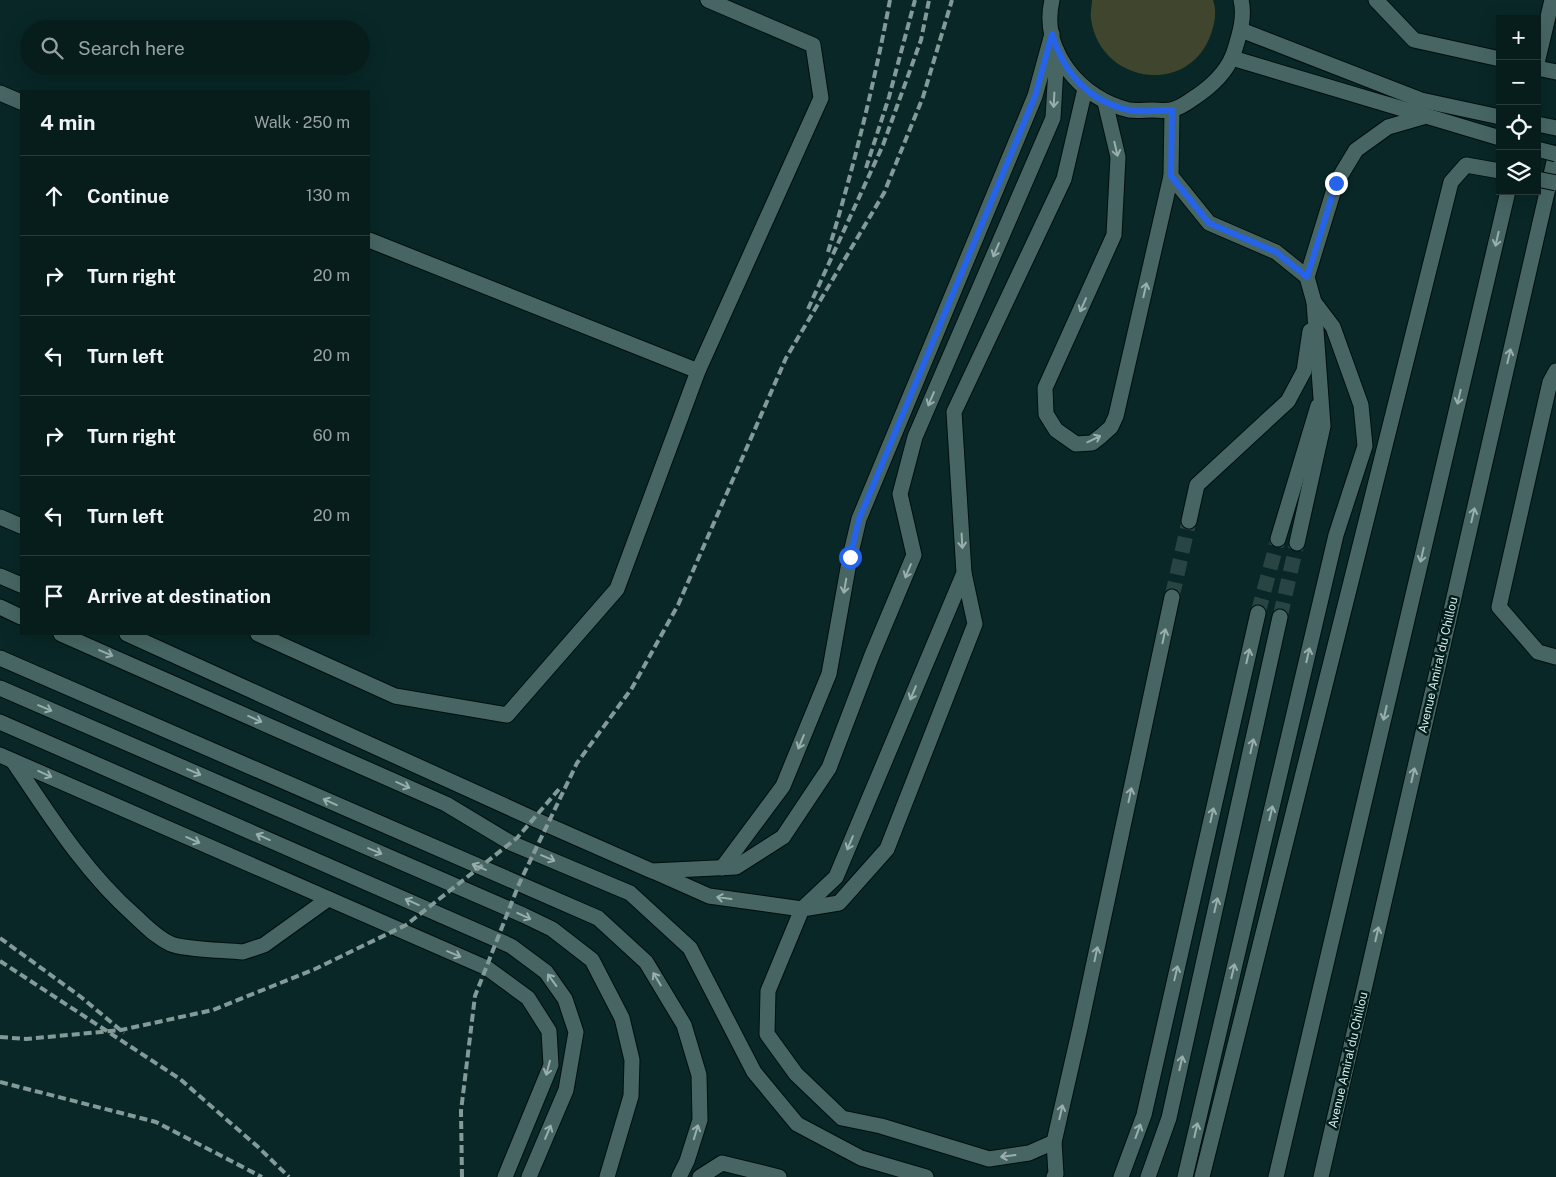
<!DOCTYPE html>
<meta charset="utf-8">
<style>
:root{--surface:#061d1c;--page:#142a29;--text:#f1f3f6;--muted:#98a2a3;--line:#273b3b}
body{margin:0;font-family:"Public Sans",sans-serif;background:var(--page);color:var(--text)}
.controls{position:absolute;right:15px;top:15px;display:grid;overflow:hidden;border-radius:0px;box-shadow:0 5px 20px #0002}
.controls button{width:45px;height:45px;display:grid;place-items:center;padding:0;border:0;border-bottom:1px solid var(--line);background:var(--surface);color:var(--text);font:25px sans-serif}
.stop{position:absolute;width:15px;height:15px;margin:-11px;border:4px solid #2563eb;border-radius:50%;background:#fff}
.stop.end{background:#2563eb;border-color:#fff;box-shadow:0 1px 5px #0008}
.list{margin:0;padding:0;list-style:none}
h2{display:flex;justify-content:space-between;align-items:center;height:65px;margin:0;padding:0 20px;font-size:21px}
h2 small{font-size:16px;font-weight:400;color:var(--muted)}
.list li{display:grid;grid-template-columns:32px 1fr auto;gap:15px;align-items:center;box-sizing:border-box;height:80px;padding:0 20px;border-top:1px solid var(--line)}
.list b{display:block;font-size:19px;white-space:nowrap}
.list em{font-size:16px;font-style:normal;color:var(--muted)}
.icon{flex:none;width:28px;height:28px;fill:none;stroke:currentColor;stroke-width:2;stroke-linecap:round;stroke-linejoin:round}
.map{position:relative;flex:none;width:1556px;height:1177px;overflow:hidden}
.search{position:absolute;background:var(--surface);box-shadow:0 5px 20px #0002;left:20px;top:20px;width:350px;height:55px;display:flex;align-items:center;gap:12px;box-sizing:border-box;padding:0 18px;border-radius:28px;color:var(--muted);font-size:19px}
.panel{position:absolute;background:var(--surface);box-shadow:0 5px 20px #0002;left:20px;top:90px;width:350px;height:545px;border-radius:0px}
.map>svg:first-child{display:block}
.green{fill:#3f462d}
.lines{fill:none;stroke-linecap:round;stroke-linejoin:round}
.minor-tunnel{stroke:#284443;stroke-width:15;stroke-dasharray:15 8;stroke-linecap:butt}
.minor-casing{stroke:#000f0e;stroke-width:17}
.minor{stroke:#476663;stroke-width:15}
.rail{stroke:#839a98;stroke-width:4;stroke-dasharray:8 4;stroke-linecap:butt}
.minor-bridge-casing{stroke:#000f0e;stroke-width:17;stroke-linecap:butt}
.minor-bridge{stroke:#476663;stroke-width:15}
.oneway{stroke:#98afad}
.route{stroke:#2563eb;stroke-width:6}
.labels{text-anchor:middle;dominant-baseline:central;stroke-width:5;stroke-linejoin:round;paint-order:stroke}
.street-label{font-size:12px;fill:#daebe9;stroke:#001e1c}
</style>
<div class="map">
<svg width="1556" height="1177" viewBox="0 0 1556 1177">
<rect width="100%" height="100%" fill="#082726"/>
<path class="green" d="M1092 0H1213C1217 11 1215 23 1211 34 1189 97 1100 84 1091 19 1090 13 1092 6 1092 0Z"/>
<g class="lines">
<g class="minor-tunnel">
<polyline points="1172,597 1189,521"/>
<polyline points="1258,613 1278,539"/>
<polyline points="1280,617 1297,543"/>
</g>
<defs>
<g id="minor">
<path d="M1052 0C1040 51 1081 99 1129 110 1136 111 1145 110 1152 110 1158 110 1165 111 1171 110 1182 108 1192 99 1201 93 1216 82 1230 67 1235 49 1240 33 1245 16 1241 0"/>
<polyline points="1376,0 1414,40 1500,59"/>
<polyline points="1241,30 1421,100 1500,117"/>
<polyline points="1232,58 1500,138"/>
<polyline points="1537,63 1552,0"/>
<polyline points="1537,68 1556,72"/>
<polyline points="0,93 21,102"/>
<polyline points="1105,102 1118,157 1114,235 1045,388 1046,414 1056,430 1076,444 1092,443 1101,436 1111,427 1116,416 1171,176"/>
<polyline points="1172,110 1171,176 1209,223 1276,252 1307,277"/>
<polyline points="1537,124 1556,128"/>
<polyline points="369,240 698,371 821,98 813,45 708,0"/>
<polyline points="1556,371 1550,382 1499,607 1538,652 1556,657"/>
<polyline points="0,517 21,526"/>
<polyline points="1189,521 1197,485 1288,401 1304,371 1310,331"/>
<polyline points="1278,539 1318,406"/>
<polyline points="1297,543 1323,426 1314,302 1307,277 1336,183 1356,150 1388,127 1426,116"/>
<polyline points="964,573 975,624 887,849 839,903 802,909 768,991 767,1034 796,1074 842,1118 881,1126 989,1159 1029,1153 1054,1142"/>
<polyline points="0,576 21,585"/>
<polyline points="0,607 21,617"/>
<polyline points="61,634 446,804 511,843 630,893 690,948 754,1072 797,1124 861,1158 926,1177"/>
<polyline points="127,634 534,819 652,871 736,867 783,837 829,768 872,655 914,555 900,494 915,437 1053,118 1057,51"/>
<polyline points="258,634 395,696 507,715 617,589 698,371"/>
<polyline points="0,658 598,918 646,962 684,1025 699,1075 700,1120 687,1161 679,1177"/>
<polyline points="0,688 523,915 552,929 592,960 622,1018 632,1060 631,1096 607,1177"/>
<polyline points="0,722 511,946 546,972 565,999 576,1032 566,1090 529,1177"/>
<polyline points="0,755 487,968 528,998 549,1031 551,1065 505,1177"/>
<path d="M13 761C50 816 85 872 135 916 146 926 157 938 171 944 186 950 225 950 243 952L264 945 328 899"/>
<polyline points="722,868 783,786 829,674 850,557 859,519 1035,96 1052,34"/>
<polyline points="655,872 709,896 802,909 836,877 964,573 954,412 1064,179 1085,89"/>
<polyline points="700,1177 722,1163 779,1177"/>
<polyline points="1054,1177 1056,1174 1054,1142 1080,1028 1172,597"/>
<polyline points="1121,1177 1144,1115 1258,613"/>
<polyline points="1148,1177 1169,1118 1280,617"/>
<polyline points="1185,1177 1336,535 1365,446 1361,405 1333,327 1314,302"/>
<polyline points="1202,1177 1451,182 1466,165 1500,171"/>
<polyline points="1276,1177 1508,191"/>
<polyline points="1321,1177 1556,153"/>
</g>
</defs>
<use href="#minor" class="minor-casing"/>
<use href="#minor" class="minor"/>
<g class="rail">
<polyline points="866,168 889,97 915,0"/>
<path d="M828 252C853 170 874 85 890 0"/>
<polyline points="808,309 883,145 921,40 929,0"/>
<polyline points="0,938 81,997 124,1033"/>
<polyline points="0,961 180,1079 257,1146 289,1177"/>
<polyline points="0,1037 26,1039 121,1030 213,1010 315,969 406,925 517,838 560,788"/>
<polyline points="0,1082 156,1122 262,1177"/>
<polyline points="462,1177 461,1111 475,996 519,884 577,763 632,688 678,605 786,358 884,193 923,97 952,0"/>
</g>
<defs>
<g id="minor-bridge">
<polyline points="1537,149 1556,154"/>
<polyline points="1537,179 1556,183"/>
</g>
</defs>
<use href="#minor-bridge" class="minor-bridge-casing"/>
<use href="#minor-bridge" class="minor-bridge"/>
</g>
<defs><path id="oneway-shaft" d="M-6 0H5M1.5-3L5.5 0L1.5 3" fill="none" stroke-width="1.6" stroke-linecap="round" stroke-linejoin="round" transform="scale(1.25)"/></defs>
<g class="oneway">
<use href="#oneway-shaft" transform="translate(1054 100) rotate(93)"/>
<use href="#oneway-shaft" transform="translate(1116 149) rotate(77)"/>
<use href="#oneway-shaft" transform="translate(1497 239) rotate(103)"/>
<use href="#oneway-shaft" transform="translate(996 250) rotate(113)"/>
<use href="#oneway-shaft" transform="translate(1145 290) rotate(-77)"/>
<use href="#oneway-shaft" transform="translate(1083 305) rotate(114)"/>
<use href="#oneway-shaft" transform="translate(1509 356) rotate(-77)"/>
<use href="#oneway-shaft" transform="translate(1459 397) rotate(103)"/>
<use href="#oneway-shaft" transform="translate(931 399) rotate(113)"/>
<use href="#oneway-shaft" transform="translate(1094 439) rotate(-26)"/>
<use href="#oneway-shaft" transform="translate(1473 515) rotate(-77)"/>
<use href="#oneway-shaft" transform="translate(962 541) rotate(87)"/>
<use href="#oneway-shaft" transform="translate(1422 555) rotate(103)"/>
<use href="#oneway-shaft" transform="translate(908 571) rotate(113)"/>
<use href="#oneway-shaft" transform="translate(845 586) rotate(100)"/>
<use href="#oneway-shaft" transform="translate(1164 636) rotate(-78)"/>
<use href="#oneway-shaft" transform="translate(106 653) rotate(23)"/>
<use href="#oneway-shaft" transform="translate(1308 655) rotate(-77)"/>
<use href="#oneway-shaft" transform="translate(1248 656) rotate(-77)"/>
<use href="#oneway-shaft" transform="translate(913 693) rotate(113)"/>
<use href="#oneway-shaft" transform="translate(45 708) rotate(23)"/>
<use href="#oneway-shaft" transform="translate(1385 713) rotate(103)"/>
<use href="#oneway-shaft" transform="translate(255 719) rotate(24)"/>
<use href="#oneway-shaft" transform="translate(801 742) rotate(112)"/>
<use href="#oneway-shaft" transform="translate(1252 746) rotate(-77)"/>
<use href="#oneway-shaft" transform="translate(194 772) rotate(23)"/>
<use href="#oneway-shaft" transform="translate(45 774) rotate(24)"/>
<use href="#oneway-shaft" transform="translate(1413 775) rotate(-77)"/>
<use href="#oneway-shaft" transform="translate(403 785) rotate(24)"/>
<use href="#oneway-shaft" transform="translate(1130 795) rotate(-78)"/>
<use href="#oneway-shaft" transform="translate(330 802) rotate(-156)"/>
<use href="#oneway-shaft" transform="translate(1271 813) rotate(-77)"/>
<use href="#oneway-shaft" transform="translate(1212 815) rotate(-77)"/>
<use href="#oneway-shaft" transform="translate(263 837) rotate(-156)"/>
<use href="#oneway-shaft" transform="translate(193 840) rotate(24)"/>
<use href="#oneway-shaft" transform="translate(850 843) rotate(113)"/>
<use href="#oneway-shaft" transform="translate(375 851) rotate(23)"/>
<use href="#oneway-shaft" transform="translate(548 858) rotate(23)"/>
<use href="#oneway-shaft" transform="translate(479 867) rotate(-157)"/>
<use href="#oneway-shaft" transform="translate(724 898) rotate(-172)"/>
<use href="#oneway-shaft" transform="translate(412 902) rotate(-156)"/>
<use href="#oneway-shaft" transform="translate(1216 905) rotate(-77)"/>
<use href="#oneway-shaft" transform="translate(524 916) rotate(25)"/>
<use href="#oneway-shaft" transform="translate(1377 934) rotate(-77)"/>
<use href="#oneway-shaft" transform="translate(454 954) rotate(23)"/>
<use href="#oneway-shaft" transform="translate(1096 954) rotate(-78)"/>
<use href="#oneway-shaft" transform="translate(1233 971) rotate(-77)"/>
<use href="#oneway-shaft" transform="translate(1176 973) rotate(-77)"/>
<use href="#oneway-shaft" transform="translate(657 979) rotate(-121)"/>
<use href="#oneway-shaft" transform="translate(552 980) rotate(-126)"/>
<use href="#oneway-shaft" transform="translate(1181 1063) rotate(-77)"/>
<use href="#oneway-shaft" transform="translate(548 1068) rotate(105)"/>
<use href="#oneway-shaft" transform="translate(1061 1112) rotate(-77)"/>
<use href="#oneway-shaft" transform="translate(1196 1130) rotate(-77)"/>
<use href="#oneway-shaft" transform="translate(1138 1131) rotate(-70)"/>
<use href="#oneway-shaft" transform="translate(548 1132) rotate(-67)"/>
<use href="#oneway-shaft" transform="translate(696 1132) rotate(-73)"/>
<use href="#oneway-shaft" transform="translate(1008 1156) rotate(173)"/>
</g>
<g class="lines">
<path class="route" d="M850 557 859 519 1035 96 1052 34C1064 73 1088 101 1129 110 1142 113 1158 110 1172 110L1171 176 1209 223 1276 252 1307 277 1336 183"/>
</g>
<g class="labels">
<g class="street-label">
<text transform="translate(1438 665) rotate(-77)">Avenue Amiral du Chillou</text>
<text transform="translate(1348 1060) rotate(-77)">Avenue Amiral du Chillou</text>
</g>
</g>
</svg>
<div class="controls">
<button>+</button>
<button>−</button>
<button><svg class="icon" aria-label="locate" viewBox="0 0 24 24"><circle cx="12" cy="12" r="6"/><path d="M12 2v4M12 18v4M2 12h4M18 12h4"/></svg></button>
<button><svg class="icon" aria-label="layers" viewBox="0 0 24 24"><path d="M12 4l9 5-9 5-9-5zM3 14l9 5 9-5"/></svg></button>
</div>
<div class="stop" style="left:850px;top:557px"></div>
<div class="stop end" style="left:1336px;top:183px"></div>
<div class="search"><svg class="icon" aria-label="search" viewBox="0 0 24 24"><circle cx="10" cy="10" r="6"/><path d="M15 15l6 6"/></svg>Search here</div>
<section class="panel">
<h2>4 min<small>Walk · 250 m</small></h2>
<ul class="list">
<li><svg class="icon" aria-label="ahead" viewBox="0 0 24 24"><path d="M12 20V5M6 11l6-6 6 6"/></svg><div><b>Continue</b></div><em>130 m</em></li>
<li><svg class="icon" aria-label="right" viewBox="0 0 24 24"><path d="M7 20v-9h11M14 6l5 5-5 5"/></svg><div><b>Turn right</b></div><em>20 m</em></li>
<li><svg class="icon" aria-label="left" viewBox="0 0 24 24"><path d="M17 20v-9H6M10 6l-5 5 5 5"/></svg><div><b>Turn left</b></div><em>20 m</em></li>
<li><svg class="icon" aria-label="right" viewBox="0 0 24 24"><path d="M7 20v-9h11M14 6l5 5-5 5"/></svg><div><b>Turn right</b></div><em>60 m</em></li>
<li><svg class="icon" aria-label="left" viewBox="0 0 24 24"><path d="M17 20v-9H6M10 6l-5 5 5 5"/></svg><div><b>Turn left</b></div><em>20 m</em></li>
<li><svg class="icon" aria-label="arrive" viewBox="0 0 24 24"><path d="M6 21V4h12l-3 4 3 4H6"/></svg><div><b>Arrive at destination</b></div></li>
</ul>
</section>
</div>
